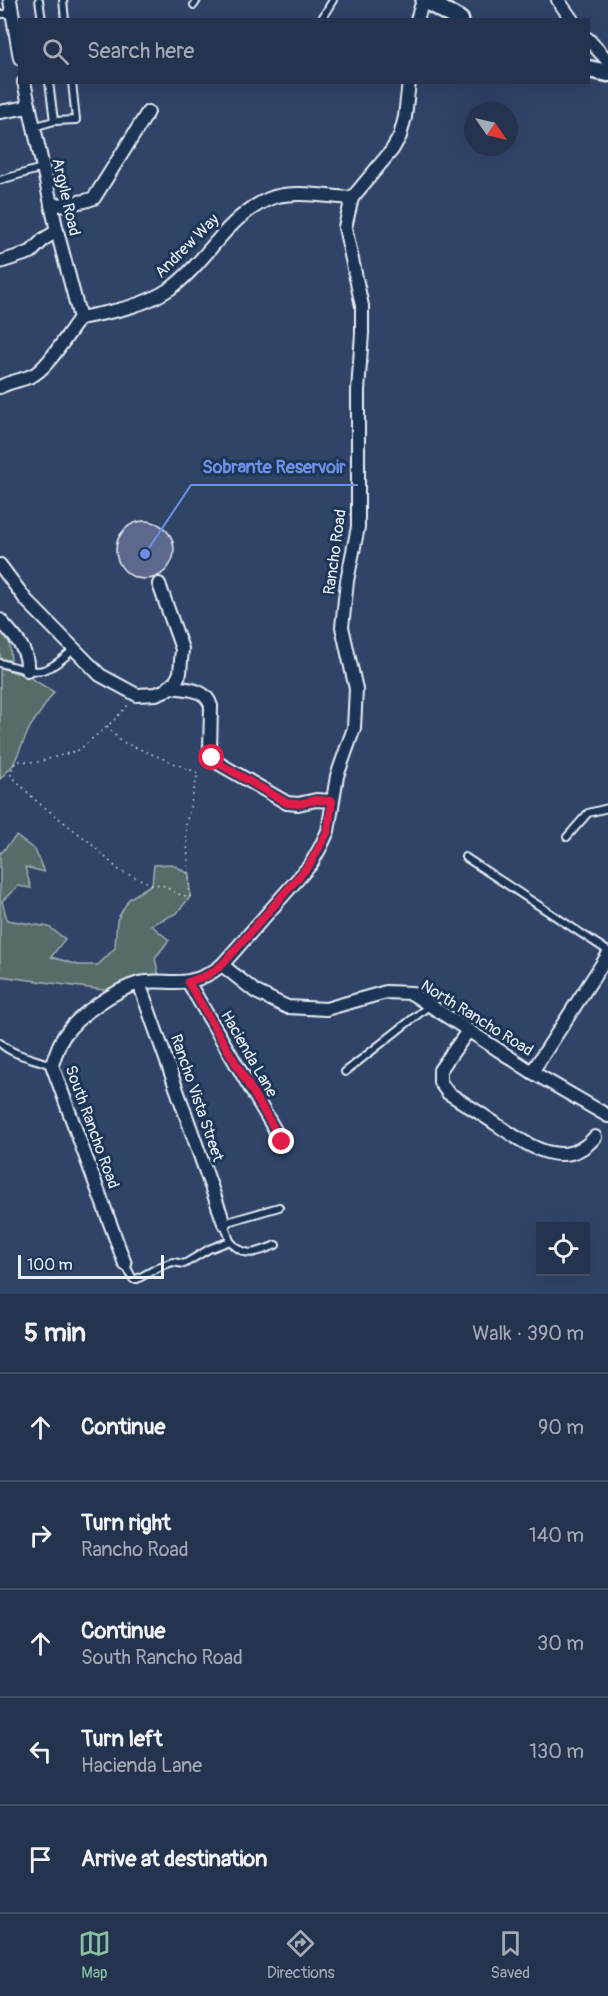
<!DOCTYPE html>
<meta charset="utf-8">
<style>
:root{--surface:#24334e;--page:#2c3b55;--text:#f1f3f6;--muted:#a3aab6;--line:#414e66;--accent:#8abfa5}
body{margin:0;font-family:Pangolin,sans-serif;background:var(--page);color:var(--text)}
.controls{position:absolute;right:18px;bottom:18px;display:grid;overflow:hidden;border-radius:0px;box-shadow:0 6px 24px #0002}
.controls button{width:54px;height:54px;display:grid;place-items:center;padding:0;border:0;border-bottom:2px solid var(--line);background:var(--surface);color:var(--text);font:30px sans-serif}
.compass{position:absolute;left:464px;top:102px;width:54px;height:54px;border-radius:50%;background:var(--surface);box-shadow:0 6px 24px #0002;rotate:124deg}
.scale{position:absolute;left:18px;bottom:15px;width:146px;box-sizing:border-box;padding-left:6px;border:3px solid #e8f1f8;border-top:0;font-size:16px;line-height:21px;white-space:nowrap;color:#e8f1f8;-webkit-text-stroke:4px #1d3557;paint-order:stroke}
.stop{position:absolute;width:18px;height:18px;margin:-14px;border:4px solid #e11d48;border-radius:50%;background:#fff}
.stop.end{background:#e11d48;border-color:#fff;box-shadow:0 2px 6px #0008}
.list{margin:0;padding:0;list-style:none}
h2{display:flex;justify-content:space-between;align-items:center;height:78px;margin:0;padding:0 24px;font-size:26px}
h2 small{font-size:20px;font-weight:400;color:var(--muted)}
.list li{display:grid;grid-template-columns:39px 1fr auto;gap:18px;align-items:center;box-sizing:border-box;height:108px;padding:0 24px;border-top:2px solid var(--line)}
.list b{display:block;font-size:22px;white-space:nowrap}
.list p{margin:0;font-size:20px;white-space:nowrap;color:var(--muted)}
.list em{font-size:20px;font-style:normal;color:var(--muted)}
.icon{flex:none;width:33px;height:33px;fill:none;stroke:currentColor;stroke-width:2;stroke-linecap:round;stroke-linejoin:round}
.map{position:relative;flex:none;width:608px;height:1294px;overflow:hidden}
.search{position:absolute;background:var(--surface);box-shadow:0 6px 24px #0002;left:18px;right:18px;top:18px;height:66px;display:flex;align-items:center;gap:15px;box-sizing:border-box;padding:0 21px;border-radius:0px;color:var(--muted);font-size:22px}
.sheet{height:618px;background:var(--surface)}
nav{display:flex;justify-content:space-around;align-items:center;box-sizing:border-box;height:84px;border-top:2px solid var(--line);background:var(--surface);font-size:16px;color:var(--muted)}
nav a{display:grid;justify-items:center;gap:3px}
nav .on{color:var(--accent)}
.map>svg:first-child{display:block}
.green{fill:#566c67;stroke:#9faeb0;stroke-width:1.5}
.building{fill:#5d678f;stroke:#e8f1f8;stroke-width:1.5}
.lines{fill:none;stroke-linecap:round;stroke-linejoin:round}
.lane-casing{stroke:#e8f1f8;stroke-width:10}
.street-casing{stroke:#e8f1f8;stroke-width:16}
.secondary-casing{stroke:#e8f1f8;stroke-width:21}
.path{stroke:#e8f1f8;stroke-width:1.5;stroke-dasharray:1.5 4.5;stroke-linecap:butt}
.lane{stroke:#1d3557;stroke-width:6}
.street{stroke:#1d3557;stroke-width:12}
.secondary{stroke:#1d3557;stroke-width:16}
.route{stroke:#e11d48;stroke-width:8}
.labels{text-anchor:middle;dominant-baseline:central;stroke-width:6;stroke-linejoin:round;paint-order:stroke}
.street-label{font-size:16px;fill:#e8f1f8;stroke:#1d3557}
.leader{fill:none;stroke:#6e8fe5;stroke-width:2}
.callout-dot{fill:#6e8fe5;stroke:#1d3557;stroke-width:2}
.callout-label{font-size:18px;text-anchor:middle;font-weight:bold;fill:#6e8fe5;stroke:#1d3557;stroke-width:6;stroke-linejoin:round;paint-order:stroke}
</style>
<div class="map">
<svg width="608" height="1294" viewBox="0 0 608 1294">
<rect width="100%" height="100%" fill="#304468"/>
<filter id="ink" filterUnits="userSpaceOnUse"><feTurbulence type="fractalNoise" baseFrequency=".0167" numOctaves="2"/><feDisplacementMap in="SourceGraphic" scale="12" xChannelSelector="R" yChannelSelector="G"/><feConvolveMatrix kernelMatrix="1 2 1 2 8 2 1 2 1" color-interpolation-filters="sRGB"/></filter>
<g filter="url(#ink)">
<g class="green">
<polygon points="0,627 9,638 11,661 0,658"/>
<polygon points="0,668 27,676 54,692 30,727 13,765 0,779"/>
<polygon points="16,836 35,850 44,872 25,867 31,888 18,886 2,901 7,920 49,927 65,939 51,957 78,965 98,965 115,948 117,920 129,899 152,884 154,865 172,864 189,874 190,897 177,913 151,925 169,940 155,958 160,980 118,992 0,976 0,852 1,853"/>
</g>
<circle class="building" cx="145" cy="550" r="29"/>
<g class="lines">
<defs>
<g id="lane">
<polyline points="39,0 42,20"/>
<polyline points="63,0 65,20"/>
<polyline points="194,5 197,0"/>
<polyline points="0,14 12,14"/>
<polyline points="321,20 333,0"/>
<polyline points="49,82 54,121 76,120 72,82"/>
<polyline points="33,127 54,121"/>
<polyline points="0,180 42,168"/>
<path d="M0 663C39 673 42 678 74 649"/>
<polyline points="567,837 588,813 608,808"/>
<polyline points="465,857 608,951"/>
<path d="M0 1043C14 1056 34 1058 51 1065"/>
<polyline points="345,1072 430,1005"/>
<path d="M230 1241C245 1259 256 1253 276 1245"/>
<polyline points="125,1264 133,1279 137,1279 161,1266 173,1262 184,1264 209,1249 230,1241 224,1223 279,1207"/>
</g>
<g id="street">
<polyline points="10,0 20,58"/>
<polyline points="558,0 572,20"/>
<polyline points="417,20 423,0"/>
<polyline points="588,39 608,61"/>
<polyline points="24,82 57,231 80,318"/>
<polyline points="0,112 28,107"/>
<polyline points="51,206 85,201 94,198 148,112"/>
<polyline points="0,262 31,252 44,239 57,231"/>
<path d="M0 387C10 381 20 381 31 376 47 370 68 333 80 318 111 312 143 307 171 288 188 276 202 258 216 242 231 224 251 205 274 197 298 190 328 197 352 198"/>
<polyline points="0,565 26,600 100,675 137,695 156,694 166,690 176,681 180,673 182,649 159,584"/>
<path d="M0 620C13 635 29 649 27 670"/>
<path d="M170 687C185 689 206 688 211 706L210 751 212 758 218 763 287 803 298 804 316 800 332 801"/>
<polyline points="222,965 256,992 287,1007 326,1009 386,992 411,993 532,1072 608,1116"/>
<polyline points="188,982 282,1142"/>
<polyline points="139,983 224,1223"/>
<path d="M468 1031 440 1070V1082L448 1093C464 1103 480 1113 496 1124 526 1144 564 1173 595 1137"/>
<polyline points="532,1072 608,955"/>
<path d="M125 1264 52 1065C55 1055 58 1045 64 1036 78 1015 115 990 139 983 156 979 173 984 189 981 202 979 212 973 222 965L311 864 321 846 328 831 337 776 354 728 356 689 342 627 347 581 358 527V391L362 333V306L345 227 352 198 392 150 400 136 405 117 409 82"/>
</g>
<g id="secondary">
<polyline points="425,0 460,20"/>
<polyline points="588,69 608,73"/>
</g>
</defs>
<use href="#lane" class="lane-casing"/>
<use href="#street" class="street-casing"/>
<use href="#secondary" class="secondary-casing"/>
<polyline class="path" points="107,726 120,741 198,773 186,824 190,897 178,894 162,885 152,884 120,871 87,840 35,800 11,775 13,765 19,761 38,762 79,750 113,721 128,705"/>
<use href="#lane" class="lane"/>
<use href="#street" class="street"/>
<use href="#secondary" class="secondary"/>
</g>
</g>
<g class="lines" filter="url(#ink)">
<polyline class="route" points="212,758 218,763 287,803 298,804 316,800 332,801 328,831 310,864 222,965 208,975 188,982 282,1142"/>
</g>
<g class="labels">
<g class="street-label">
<text transform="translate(66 197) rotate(77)">Argyle Road</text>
<text transform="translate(187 246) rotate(-45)">Andrew Way</text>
<text transform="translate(335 552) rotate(-82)">Rancho Road</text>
<text transform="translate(477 1018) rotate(32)">North Rancho Road</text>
<text transform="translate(249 1054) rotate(60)">Hacienda Lane</text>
<text transform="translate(197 1098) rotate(71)">Rancho Vista Street</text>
<text transform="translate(92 1127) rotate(70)">South Rancho Road</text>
</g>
</g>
<path class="leader" d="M145 554L191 485H358"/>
<circle class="callout-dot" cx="145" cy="554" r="6"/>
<g class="callout-label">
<text x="274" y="473">Sobrante Reservoir</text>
</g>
</svg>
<div class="controls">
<button><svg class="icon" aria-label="locate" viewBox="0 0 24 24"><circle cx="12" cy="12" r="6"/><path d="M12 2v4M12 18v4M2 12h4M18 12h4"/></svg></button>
</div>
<svg class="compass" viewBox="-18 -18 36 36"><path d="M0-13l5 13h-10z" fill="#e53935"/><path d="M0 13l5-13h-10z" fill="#a3aab6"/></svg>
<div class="scale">100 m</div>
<div class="stop" style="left:212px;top:758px"></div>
<div class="stop end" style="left:282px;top:1142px"></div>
<div class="search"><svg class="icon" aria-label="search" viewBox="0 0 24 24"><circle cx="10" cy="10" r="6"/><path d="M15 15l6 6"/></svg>Search here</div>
</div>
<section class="sheet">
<h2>5 min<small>Walk · 390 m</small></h2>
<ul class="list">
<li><svg class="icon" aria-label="ahead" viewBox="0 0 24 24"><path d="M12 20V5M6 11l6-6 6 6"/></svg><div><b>Continue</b></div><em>90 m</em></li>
<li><svg class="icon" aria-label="right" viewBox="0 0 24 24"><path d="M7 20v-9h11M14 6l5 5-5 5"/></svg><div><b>Turn right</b><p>Rancho Road</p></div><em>140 m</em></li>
<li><svg class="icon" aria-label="ahead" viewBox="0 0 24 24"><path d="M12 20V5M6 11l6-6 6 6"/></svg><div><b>Continue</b><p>South Rancho Road</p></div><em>30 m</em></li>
<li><svg class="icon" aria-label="left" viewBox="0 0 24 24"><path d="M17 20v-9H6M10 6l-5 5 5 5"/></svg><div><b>Turn left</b><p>Hacienda Lane</p></div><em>130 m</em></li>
<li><svg class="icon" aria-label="arrive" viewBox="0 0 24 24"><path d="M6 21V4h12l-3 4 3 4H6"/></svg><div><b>Arrive at destination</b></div></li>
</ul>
</section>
<nav>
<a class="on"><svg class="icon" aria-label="map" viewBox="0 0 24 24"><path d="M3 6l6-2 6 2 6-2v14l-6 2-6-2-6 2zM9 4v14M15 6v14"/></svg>Map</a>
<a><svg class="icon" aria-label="directions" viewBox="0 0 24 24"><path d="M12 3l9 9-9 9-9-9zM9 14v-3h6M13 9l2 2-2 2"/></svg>Directions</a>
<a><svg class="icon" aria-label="saved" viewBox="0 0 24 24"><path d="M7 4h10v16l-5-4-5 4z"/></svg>Saved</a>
</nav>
